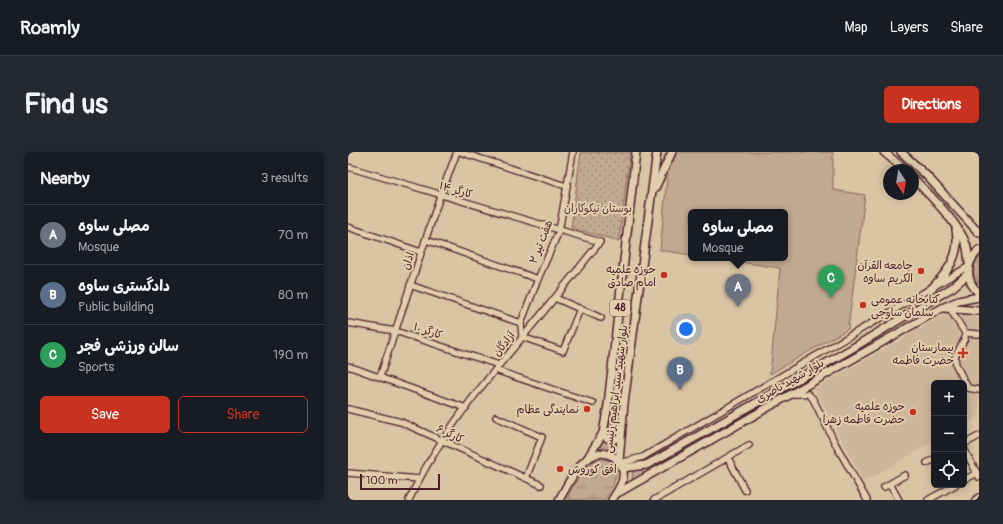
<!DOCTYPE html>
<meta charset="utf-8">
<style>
:root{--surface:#171b24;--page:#242831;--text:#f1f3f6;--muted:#9ea1a6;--line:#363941;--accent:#c8321e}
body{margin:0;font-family:Pangolin,"Playpen Sans Arabic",sans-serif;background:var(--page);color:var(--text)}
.controls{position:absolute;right:12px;bottom:12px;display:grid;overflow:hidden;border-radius:6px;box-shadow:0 2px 10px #0003}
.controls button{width:36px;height:36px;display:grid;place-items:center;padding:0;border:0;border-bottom:1px solid var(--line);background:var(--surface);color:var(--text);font:20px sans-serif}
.compass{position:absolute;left:535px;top:12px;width:36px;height:36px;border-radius:50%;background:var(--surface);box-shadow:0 2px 10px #0003;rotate:168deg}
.scale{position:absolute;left:12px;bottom:10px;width:80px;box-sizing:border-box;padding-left:4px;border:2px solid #4a1f2b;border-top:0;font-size:11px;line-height:14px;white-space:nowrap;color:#4a1f2b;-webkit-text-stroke:3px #e2ceac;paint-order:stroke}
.you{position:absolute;left:338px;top:177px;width:14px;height:14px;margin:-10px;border:3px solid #fff;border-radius:50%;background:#1a73e8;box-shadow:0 0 0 6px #1a73e833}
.badge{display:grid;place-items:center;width:26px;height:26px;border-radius:50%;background:var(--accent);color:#fff;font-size:13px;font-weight:700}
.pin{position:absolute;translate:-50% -33px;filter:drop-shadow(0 1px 2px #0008)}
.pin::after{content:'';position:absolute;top:21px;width:14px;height:12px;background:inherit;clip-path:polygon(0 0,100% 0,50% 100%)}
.popup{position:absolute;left:340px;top:57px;width:100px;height:52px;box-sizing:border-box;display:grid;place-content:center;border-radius:6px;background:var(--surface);filter:drop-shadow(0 1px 3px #0005);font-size:13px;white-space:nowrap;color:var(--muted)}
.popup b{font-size:15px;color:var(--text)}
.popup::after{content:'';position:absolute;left:50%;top:100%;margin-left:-8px;border:8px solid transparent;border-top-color:var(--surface)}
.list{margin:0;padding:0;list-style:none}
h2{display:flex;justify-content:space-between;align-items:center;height:52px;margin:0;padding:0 16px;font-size:17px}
h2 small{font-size:13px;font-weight:400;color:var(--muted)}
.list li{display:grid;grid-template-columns:26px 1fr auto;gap:12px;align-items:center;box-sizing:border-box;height:60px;padding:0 16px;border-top:1px solid var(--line)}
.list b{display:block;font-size:15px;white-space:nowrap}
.list p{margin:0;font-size:13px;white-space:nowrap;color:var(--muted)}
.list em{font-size:13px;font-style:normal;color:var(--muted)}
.actions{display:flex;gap:8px;padding:12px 16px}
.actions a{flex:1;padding:9px 0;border:1px solid var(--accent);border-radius:6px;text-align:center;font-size:14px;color:var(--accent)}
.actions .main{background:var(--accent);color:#fff}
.icon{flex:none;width:22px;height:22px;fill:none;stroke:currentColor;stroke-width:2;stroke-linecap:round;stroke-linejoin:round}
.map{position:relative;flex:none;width:631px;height:348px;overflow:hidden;border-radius:6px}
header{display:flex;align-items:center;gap:24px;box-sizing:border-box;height:56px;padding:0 20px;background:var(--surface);border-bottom:1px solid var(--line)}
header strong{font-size:19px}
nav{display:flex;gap:22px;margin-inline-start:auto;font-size:14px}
.intro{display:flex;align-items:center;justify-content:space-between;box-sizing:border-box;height:96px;padding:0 24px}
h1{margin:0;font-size:28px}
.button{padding:10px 18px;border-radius:6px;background:var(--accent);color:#fff;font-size:14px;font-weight:700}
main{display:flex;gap:24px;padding:0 24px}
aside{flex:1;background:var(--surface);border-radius:6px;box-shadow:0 2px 10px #0003}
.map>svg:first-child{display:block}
.built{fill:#cdb69a}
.grass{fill:url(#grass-tufts);stroke:#86645e}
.park{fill:url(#park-dots);stroke:#86645e}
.garden{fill:#c1a890;stroke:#86645e}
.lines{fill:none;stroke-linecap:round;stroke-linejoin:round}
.minor-casing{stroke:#4a1f2b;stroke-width:8}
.major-casing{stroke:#4a1f2b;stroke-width:10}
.minor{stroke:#e2ceac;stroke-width:5.5}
.major{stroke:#e2ceac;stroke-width:7}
.poi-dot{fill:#c8321e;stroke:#e2ceac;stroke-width:1.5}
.labels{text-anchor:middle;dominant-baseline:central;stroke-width:4;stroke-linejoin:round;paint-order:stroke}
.shield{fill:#e2ceac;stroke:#785452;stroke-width:1}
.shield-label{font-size:10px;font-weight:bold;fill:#4a1f2b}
.street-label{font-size:11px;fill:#4a1f2b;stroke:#e2ceac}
.park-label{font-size:11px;fill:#5c343a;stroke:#e2ceac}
.poi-label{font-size:11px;fill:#4a1f2b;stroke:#e2ceac;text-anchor:end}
</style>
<header>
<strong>Roamly</strong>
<nav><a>Map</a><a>Layers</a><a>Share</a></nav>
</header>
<div class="intro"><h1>Find us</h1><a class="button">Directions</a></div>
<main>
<aside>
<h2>Nearby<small>3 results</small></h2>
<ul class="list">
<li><span class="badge" style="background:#6b7280">A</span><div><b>مصلی ساوه</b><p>Mosque</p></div><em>70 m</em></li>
<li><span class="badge" style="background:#5c6f8a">B</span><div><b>دادگستری ساوه</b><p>Public building</p></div><em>80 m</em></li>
<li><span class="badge" style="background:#2e9e5b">C</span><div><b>سالن ورزشی فجر</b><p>Sports</p></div><em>190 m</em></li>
</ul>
<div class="actions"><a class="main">Save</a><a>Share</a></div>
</aside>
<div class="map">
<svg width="631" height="348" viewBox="0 0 631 348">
<defs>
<pattern id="grass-tufts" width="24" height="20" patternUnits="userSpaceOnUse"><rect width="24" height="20" fill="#c1a890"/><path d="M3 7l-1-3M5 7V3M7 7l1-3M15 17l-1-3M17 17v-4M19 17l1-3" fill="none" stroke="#9f8876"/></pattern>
<pattern id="park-dots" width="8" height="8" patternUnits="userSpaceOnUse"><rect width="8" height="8" fill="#c1a890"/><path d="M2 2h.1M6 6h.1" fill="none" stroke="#9f8876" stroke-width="1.8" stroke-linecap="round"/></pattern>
</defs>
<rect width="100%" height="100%" fill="#d9c4a4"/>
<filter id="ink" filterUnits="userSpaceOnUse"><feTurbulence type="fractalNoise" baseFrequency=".025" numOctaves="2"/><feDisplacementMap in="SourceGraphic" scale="8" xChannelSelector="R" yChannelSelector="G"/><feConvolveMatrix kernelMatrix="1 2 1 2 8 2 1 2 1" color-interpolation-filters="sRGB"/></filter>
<g filter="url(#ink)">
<polygon class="built" points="601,160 619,161 631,167 631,264 616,273 616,231 586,231 586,289 516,330 467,237"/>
<g class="grass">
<path d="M631 105V132C624 123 624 114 631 105Z"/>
<polygon points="435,241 284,329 285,318 425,244"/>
<polygon points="265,267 268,268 268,299 250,297 261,278"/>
<path d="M252 307C281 308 264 335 257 348H218C225 335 236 310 252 307Z"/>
</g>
<polygon class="park" points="233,0 282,0 271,89 223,76"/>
<polygon class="garden" points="330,0 485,0 485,38 517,43 500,177 422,222 432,116 366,106 437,106 437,60 343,60 343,103 312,98 320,16"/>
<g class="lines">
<defs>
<g id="minor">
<polyline points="112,0 218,34"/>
<path d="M0 15 252 90C219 131 186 172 152 212 117 254 84 298 61 348"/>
<polyline points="0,75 73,100"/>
<polyline points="78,88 190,127"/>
<polyline points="62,133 173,171"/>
<polyline points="207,146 253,166"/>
<polyline points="602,157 617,181 617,186 607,205 608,213 620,236 631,238"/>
<polyline points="0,171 47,179 151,213"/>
<polyline points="617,181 631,182"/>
<polyline points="174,185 173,171 190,127 211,79 225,0"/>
<polyline points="174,185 215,199 232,157"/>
<polyline points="0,214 118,256"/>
<polyline points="147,218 245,251"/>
<polyline points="32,225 92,44 109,0"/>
<polyline points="444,242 460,242 465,247 488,293 519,348"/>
<polyline points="0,257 53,270 193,333"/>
<polyline points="148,265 194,285 178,326"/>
<polyline points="616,292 631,284"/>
<polyline points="616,297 631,325"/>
<polyline points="380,306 397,338"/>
<polyline points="272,311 295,305 621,114"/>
<polyline points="579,311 586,307"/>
<polyline points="0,321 71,327"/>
<polyline points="616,328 629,321"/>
<polyline points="542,332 551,348"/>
<polyline points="536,335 557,323"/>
<polyline points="306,348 401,293"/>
<polyline points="580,348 607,333"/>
<polyline points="627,348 631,345"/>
</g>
<g id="major">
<polyline points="536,0 557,18"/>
<polyline points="553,0 579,24 631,81"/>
<path d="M565 26C581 42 610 71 618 92 620 98 620 105 621 111"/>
<polyline points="307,36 324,0"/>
<path d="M631 98C617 111 617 129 631 141"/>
<path d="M582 138C599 121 613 104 608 78"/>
<polyline points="596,156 631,159"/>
<polyline points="255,281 258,285 264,288 272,284"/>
<polyline points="239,307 255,281 260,253 288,0"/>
<polyline points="271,309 276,251 309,0"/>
<polyline points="274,316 298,313 306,309 503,197 605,135 620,122"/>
<polyline points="268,342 594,156 610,149 631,145"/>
<path d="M211 348C219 334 228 314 242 305 257 295 278 307 275 326 274 333 268 341 264 348"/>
</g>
</defs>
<use href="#minor" class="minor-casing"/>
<use href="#major" class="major-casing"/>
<use href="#minor" class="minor"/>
<use href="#major" class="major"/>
</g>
</g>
<g class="poi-dot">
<circle cx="573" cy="119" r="4"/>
<circle cx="316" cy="123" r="4"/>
<circle cx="515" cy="153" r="4"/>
<path d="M613 195h4v4h4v4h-4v4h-4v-4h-4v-4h4z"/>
<circle cx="239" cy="257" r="4"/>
<circle cx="565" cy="260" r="4"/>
<circle cx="212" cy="317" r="4"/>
</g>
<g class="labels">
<rect class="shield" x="262" y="148" width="20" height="16" rx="3"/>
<g class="shield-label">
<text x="272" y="156">48</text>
</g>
<g class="street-label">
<text transform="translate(108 38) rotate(16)">کارگر ۱۴</text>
<text transform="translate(193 90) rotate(-69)">هفت تیر ۲</text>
<text transform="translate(60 109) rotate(-71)">اذان</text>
<text transform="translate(80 179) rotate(18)">کارگر ۱۰</text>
<text transform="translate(156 192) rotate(-51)">آزادگان</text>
<text transform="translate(442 229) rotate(-30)">بلوار شهید ناصری</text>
<text transform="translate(268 237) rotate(-83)">بلوار شهید سید ابراهیم رئیسی</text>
<text transform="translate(102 282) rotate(25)">کارگر ۶</text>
</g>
<g class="park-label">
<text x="250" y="56">بوستان نیکوکاران</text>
</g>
<g class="poi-label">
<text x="565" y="113">جامعه القرآن<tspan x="565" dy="13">الکریم ساوه</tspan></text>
<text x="308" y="117">حوزه علمیه<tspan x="308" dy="13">امام صادق</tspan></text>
<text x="523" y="147" text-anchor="start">کتابخانه عمومی<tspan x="523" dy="13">سلمان ساوجی</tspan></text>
<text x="606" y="195">بیمارستان<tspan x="606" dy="13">حضرت فاطمه</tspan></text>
<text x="557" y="254">حوزه علمیه<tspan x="557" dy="13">حضرت فاطمه زهرا</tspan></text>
<text x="231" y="257">نمایندگی عظام</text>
<text x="220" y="317" text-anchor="start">افق کوروش</text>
</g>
</g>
</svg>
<div class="controls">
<button>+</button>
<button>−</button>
<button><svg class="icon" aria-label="locate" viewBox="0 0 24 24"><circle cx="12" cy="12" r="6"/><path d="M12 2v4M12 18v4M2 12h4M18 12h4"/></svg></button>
</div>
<svg class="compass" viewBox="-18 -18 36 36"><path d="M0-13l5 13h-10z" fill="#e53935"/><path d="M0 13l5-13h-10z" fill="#9ea1a6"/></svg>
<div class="scale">100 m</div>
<div class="you"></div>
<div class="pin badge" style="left:390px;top:155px;background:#6b7280">A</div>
<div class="popup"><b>مصلی ساوه</b>Mosque</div>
<div class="pin badge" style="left:332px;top:238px;background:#5c6f8a">B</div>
<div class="pin badge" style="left:483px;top:146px;background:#2e9e5b">C</div>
</div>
</main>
